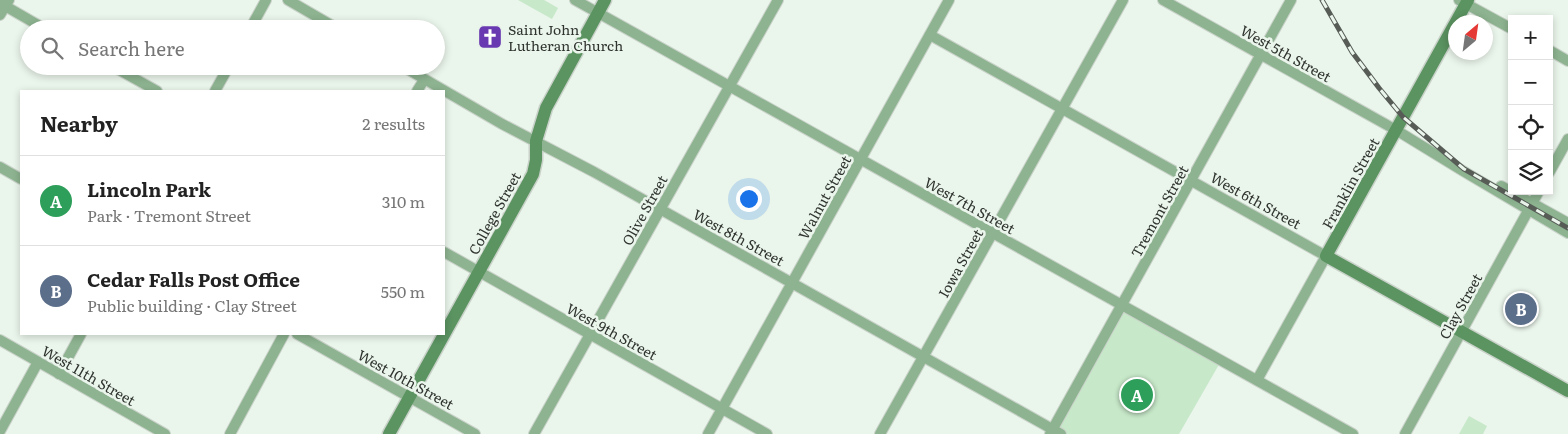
<!DOCTYPE html>
<meta charset="utf-8">
<style>
:root{--surface:#fff;--page:#f2f2f2;--text:#222;--muted:#767676;--line:#e0e0e0;--accent:#6839b0}
body{margin:0;font-family:Literata,serif;background:var(--page);color:var(--text)}
.controls{position:absolute;right:15px;top:15px;display:grid;overflow:hidden;border-radius:0px;box-shadow:0 2px 8px #0003}
.controls button{width:45px;height:45px;display:grid;place-items:center;padding:0;border:0;border-bottom:1px solid var(--line);background:var(--surface);color:var(--text);font:25px sans-serif}
.compass{position:absolute;left:1448px;top:15px;width:45px;height:45px;border-radius:50%;background:var(--surface);box-shadow:0 2px 8px #0003;rotate:29deg}
.you{position:absolute;left:748px;top:198px;width:18px;height:18px;margin:-12px;border:4px solid #fff;border-radius:50%;background:#1a73e8;box-shadow:0 0 0 8px #1a73e833}
.badge{display:grid;place-items:center;width:32px;height:32px;border-radius:50%;background:var(--accent);color:#fff;font-size:16px;font-weight:700}
.pin{position:absolute;translate:-50% -50%;border:2px solid #fff;box-shadow:0 1px 5px #0006}
.list{margin:0;padding:0;list-style:none}
h2{display:flex;justify-content:space-between;align-items:center;height:65px;margin:0;padding:0 20px;font-size:21px}
h2 small{font-size:16px;font-weight:400;color:var(--muted)}
.list li{display:grid;grid-template-columns:32px 1fr auto;gap:15px;align-items:center;box-sizing:border-box;height:90px;padding:0 20px;border-top:1px solid var(--line)}
.list b{display:block;font-size:19px;white-space:nowrap}
.list p{margin:0;font-size:16px;white-space:nowrap;color:var(--muted)}
.list em{font-size:16px;font-style:normal;color:var(--muted)}
.icon{flex:none;width:28px;height:28px;fill:none;stroke:currentColor;stroke-width:2;stroke-linecap:round;stroke-linejoin:round}
.map{position:relative;flex:none;width:1568px;height:434px;overflow:hidden}
.search{position:absolute;background:var(--surface);box-shadow:0 2px 8px #0003;left:20px;top:20px;width:425px;height:55px;display:flex;align-items:center;gap:12px;box-sizing:border-box;padding:0 18px;border-radius:28px;color:var(--muted);font-size:19px}
.panel{position:absolute;background:var(--surface);box-shadow:0 2px 8px #0003;left:20px;top:90px;width:425px;height:245px;border-radius:0px}
.map>svg:first-child{display:block}
.green{fill:#c7e8c9}
.lines{fill:none;stroke-linecap:round;stroke-linejoin:round}
.street-casing{stroke:#c9d2c9;stroke-width:12}
.secondary-casing{stroke:#c9d2c9;stroke-width:15}
.street{stroke:#8db390;stroke-width:10}
.secondary{stroke:#5b9361;stroke-width:12}
.rail-casing{stroke:#575c57;stroke-width:5}
.rail{stroke:#eaf5eb;stroke-width:3;stroke-dasharray:9;stroke-linecap:butt}
.labels{text-anchor:middle;dominant-baseline:central;stroke-width:5;stroke-linejoin:round;paint-order:stroke}
.poi-label{font-size:14px;fill:#303430;stroke:#eaf5eb;text-anchor:start}
.street-label{font-size:14px;fill:#303430;stroke:#eaf5eb}
</style>
<div class="map">
<svg width="1568" height="434" viewBox="0 0 1568 434">
<rect width="100%" height="100%" fill="#eaf5eb"/>
<g class="green">
<polygon points="518,0 544,0 558,8 552,19"/>
<polygon points="1122,305 1221,361 1179,434 1060,434 1053,430"/>
<polygon points="1469,416 1487,426 1483,434 1459,434"/>
</g>
<g class="lines">
<defs>
<g id="street">
<polyline points="288,0 338,29"/>
<polyline points="575,0 1353,434"/>
<polyline points="1163,0 1396,130 1463,171 1568,233"/>
<polyline points="1459,0 1512,29"/>
<polyline points="0,3 45,29"/>
<polyline points="0,15 9,0"/>
<polyline points="250,29 266,0"/>
<polyline points="930,35 1326,256 1257,380"/>
<polyline points="1549,50 1568,61"/>
<polyline points="112,66 157,91"/>
<polyline points="402,66 502,124 594,172 1061,434"/>
<polyline points="215,91 229,66"/>
<polyline points="417,91 424,80"/>
<polyline points="0,167 21,179"/>
<polyline points="1549,173 1568,139"/>
<polyline points="1501,186 1568,223"/>
<polyline points="444,252 767,434"/>
<polyline points="297,334 475,434"/>
<polyline points="0,340 165,434"/>
<polyline points="59,374 81,334"/>
<polyline points="0,431 38,362"/>
<polyline points="230,434 284,334"/>
<polyline points="534,434 778,0"/>
<polyline points="708,434 949,0"/>
<polyline points="880,434 1123,0"/>
<polyline points="1050,434 1291,0"/>
<polyline points="1405,434 1539,191"/>
</g>
<g id="secondary">
<polyline points="1468,0 1326,256 1568,391"/>
<polyline points="389,434 533,174 536,160 536,141 546,108 605,0"/>
</g>
</defs>
<use href="#street" class="street-casing"/>
<use href="#secondary" class="secondary-casing"/>
<use href="#street" class="street"/>
<use href="#secondary" class="secondary"/>
<defs>
<polyline id="rail" points="1322,0 1352,52 1379,88 1403,117 1464,169 1568,228"/>
</defs>
<use href="#rail" class="rail-casing"/>
<use href="#rail" class="rail"/>
</g>
<defs>
<symbol id="church-square" viewBox="-11 -11 22 22"><rect x="-9" y="-9" width="18" height="18" rx="4" fill="#6839b0" stroke="#eaf5eb"/><path d="M-1.2-6h2.4v3.5h3.3v2.4h-3.3V6h-2.4V-.1h-3.3v-2.4h3.3Z" fill="#fff"/></symbol>
</defs>
<g fill-rule="evenodd">
<use href="#church-square" x="476" y="23" width="28" height="28"/>
</g>
<g class="labels">
<g class="poi-label">
<text x="508" y="29">Saint John<tspan x="508" dy="16">Lutheran Church</tspan></text>
</g>
<g class="street-label">
<text transform="translate(1286 53) rotate(29)">West 5th Street</text>
<text transform="translate(1350 183) rotate(-61)">Franklin Street</text>
<text transform="translate(824 197) rotate(-61)">Walnut Street</text>
<text transform="translate(1256 200) rotate(29)">West 6th Street</text>
<text transform="translate(970 205) rotate(29)">West 7th Street</text>
<text transform="translate(644 210) rotate(-61)">Olive Street</text>
<text transform="translate(1159 211) rotate(-61)">Tremont Street</text>
<text transform="translate(494 213) rotate(-61)">College Street</text>
<text transform="translate(739 237) rotate(29)">West 8th Street</text>
<text transform="translate(960 263) rotate(-61)">Iowa Street</text>
<text transform="translate(1460 306) rotate(-61)">Clay Street</text>
<text transform="translate(612 331) rotate(29)">West 9th Street</text>
<text transform="translate(89 375) rotate(30)">West 11th Street</text>
<text transform="translate(406 379) rotate(29)">West 10th Street</text>
</g>
</g>
</svg>
<div class="controls">
<button>+</button>
<button>−</button>
<button><svg class="icon" aria-label="locate" viewBox="0 0 24 24"><circle cx="12" cy="12" r="6"/><path d="M12 2v4M12 18v4M2 12h4M18 12h4"/></svg></button>
<button><svg class="icon" aria-label="layers" viewBox="0 0 24 24"><path d="M12 4l9 5-9 5-9-5zM3 14l9 5 9-5"/></svg></button>
</div>
<svg class="compass" viewBox="-18 -18 36 36"><path d="M0-13l5 13h-10z" fill="#e53935"/><path d="M0 13l5-13h-10z" fill="#767676"/></svg>
<div class="you"></div>
<div class="pin badge" style="left:1137px;top:395px;background:#2e9e5b">A</div>
<div class="pin badge" style="left:1521px;top:309px;background:#5c6f8a">B</div>
<div class="search"><svg class="icon" aria-label="search" viewBox="0 0 24 24"><circle cx="10" cy="10" r="6"/><path d="M15 15l6 6"/></svg>Search here</div>
<section class="panel">
<h2>Nearby<small>2 results</small></h2>
<ul class="list">
<li><span class="badge" style="background:#2e9e5b">A</span><div><b>Lincoln Park</b><p>Park · Tremont Street</p></div><em>310 m</em></li>
<li><span class="badge" style="background:#5c6f8a">B</span><div><b>Cedar Falls Post Office</b><p>Public building · Clay Street</p></div><em>550 m</em></li>
</ul>
</section>
</div>
